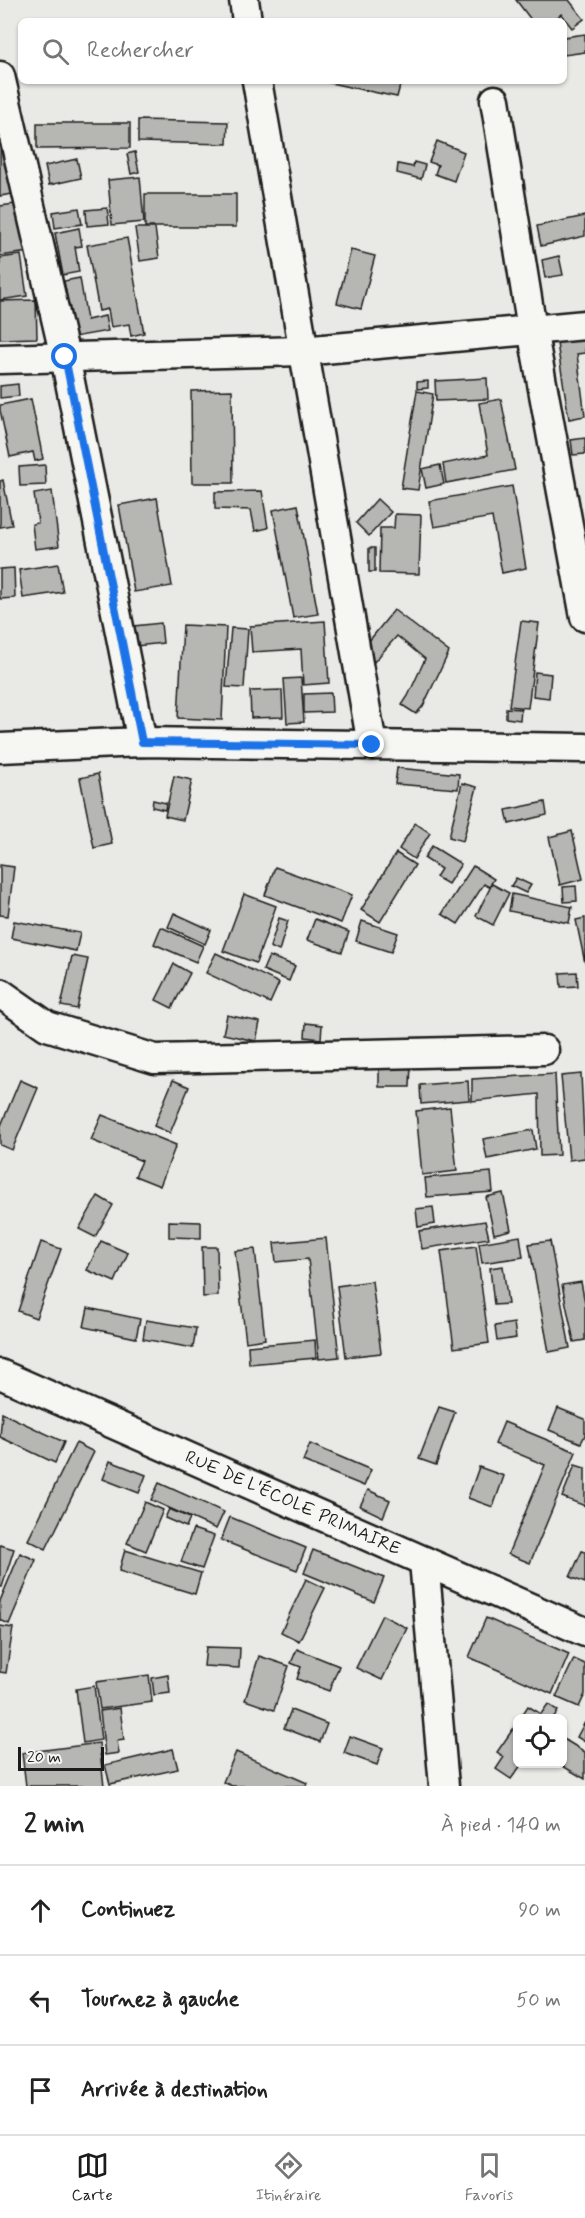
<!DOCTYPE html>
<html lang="fr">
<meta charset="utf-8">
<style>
:root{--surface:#fff;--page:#f6f6f6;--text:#222;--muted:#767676;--line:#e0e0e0;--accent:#1c1c1c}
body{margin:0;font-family:Mynerve,sans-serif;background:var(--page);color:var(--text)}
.controls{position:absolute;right:18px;bottom:18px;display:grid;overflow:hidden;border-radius:9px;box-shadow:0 2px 4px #0004}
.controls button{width:54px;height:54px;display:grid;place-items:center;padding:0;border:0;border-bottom:2px solid var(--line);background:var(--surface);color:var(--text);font:30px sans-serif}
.scale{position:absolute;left:18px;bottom:15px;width:86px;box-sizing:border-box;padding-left:6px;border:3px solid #1c1c1c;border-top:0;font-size:16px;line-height:21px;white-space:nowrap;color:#1c1c1c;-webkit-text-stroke:4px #f6f6f2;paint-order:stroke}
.stop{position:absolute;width:18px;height:18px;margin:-14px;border:4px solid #1a73e8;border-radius:50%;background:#fff}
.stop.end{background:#1a73e8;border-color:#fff;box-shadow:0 2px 6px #0008}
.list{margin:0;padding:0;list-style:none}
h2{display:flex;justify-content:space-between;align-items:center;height:78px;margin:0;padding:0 24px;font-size:26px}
h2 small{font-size:20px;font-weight:400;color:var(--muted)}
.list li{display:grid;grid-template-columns:39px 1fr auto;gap:18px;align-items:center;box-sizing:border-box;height:90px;padding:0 24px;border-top:2px solid var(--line)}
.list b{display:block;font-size:22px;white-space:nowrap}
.list em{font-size:20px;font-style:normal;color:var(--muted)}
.icon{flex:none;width:33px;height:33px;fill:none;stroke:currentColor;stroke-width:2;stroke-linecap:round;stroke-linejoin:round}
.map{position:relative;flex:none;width:585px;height:1786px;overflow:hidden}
.search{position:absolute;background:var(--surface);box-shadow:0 2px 4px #0004;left:18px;right:18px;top:18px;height:66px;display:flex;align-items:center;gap:15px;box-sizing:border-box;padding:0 21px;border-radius:9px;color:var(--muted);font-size:22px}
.sheet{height:348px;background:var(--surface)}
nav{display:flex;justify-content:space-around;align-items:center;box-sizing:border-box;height:84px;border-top:2px solid var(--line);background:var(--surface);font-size:16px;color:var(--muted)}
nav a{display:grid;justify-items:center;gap:3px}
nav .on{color:var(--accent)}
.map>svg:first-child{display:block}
.building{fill:#b6b6b3;stroke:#1c1c1c;stroke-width:1.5}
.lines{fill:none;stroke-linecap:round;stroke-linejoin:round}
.minor-casing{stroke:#1c1c1c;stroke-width:33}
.minor{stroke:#f6f6f2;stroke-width:28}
.route{stroke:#1a73e8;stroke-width:8}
.labels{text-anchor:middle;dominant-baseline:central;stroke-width:4.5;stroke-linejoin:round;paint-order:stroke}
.street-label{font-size:18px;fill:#1c1c1c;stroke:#f6f6f2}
</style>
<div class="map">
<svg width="585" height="1786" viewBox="0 0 585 1786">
<rect width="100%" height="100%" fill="#e9e9e5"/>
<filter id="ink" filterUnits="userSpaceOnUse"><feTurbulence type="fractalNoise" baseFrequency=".0167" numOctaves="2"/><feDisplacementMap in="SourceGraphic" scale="12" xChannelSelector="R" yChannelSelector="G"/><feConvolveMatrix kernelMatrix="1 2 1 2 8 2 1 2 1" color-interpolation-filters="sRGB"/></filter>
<g filter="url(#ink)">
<g class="building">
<polygon points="516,0 569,0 584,19 572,28 561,14 553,21 532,21"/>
<polygon points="585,34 585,52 564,55 564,37"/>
<polygon points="321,81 398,81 401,82 397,97"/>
<polygon points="138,120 228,122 227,144 138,142"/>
<polygon points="37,123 130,123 130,148 37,149"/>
<polygon points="0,126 19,193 0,196"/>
<polygon points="437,141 464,152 454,181 435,174 438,165 429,162"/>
<polygon points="135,152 139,172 131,174 127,154"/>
<polygon points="77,159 81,178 49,185 45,166"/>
<polygon points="414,162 425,165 421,179 397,173 398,164 413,167"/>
<polygon points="140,177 144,222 112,225 108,180"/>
<rect x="145" y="194" width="91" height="33"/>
<polygon points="23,203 29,252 0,256 0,206"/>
<polygon points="79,208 82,224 55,228 53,212"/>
<polygon points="107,208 109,224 87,226 86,210"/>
<polygon points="585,216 585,236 541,246 537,226"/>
<polygon points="79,228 82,246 75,247 79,272 63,275 55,233"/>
<polygon points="135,228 155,228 159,258 140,261"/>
<polygon points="127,238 144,333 131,336 129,324 111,327 108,309 99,311 87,245"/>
<polygon points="351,250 375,256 361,309 337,303"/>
<polygon points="21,255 27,296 0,300 0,258"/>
<polygon points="559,256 563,275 545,278 542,260"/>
<polygon points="80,278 87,320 105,316 108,331 74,337 64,281"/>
<polygon points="36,300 37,338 0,339 0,301"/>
<polygon points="585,332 585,353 577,354 585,416 569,419 556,337"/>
<polygon points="487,378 488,399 436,401 435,381"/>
<polygon points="428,381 428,388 417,389 417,382"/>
<polygon points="18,384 19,396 0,398 0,386"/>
<polygon points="232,390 233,483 192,483 191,391"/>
<polygon points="417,391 433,394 418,490 401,488"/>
<polygon points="31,399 43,459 35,461 33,452 10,457 0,410 0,405"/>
<polygon points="501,399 515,470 446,483 443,464 488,455 479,403"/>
<polygon points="585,438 585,454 573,455 571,440"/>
<polygon points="45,465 46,485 20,486 19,467"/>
<polygon points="440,465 444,484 426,488 422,469"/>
<polygon points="3,480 12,525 0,527 0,481"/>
<polygon points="512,486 526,568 502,573 492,517 434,527 429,501"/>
<polygon points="52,491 59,546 35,549 32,524 38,523 34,494"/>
<polygon points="262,491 268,528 255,531 251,510 215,509 215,492"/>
<polygon points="157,498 172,586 134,592 119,505"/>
<polygon points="377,499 391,512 369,536 356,523"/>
<polygon points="298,505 318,614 293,618 273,510"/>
<polygon points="395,514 421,515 419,574 379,573 380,528 394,528"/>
<rect x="369" y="548" width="6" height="24"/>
<polygon points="58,564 63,592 23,598 19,570"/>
<polygon points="14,568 15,598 0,599 0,569"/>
<polygon points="394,610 449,652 423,706 416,714 402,705 408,696 425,659 397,636 374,662 361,651"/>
<polygon points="325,621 329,683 303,685 301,649 252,652 250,626"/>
<polygon points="521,621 539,623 528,708 509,706"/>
<polygon points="161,623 163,643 136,646 134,626"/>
<polygon points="183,625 226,627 222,720 178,718"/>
<polygon points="231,628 248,629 244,688 226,687"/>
<polygon points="535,672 551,674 549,698 533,696"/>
<polygon points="301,678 304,722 287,723 284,679"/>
<polygon points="282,690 283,717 251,718 250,691"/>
<polygon points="331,693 332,712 304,713 304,694"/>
<polygon points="506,708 521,709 520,720 506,718"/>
<polygon points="397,768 459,774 458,789 395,784"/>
<polygon points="98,774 112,844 94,848 80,778"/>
<polygon points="174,776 192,780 183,820 165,816"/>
<polygon points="462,783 477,787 463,841 449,837"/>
<polygon points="153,800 166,803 165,810 152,807"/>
<polygon points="545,802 547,815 509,824 506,810"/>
<polygon points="415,823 430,833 414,859 399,849"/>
<polygon points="572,831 583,879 560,885 549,837"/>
<polygon points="432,846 461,864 448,884 436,877 441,869 424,858"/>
<polygon points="396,853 415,865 380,922 361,910"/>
<polygon points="0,865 14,867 8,916 0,915"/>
<polygon points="473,866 494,879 489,887 484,884 458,924 442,914"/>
<polygon points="275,867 352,895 341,923 265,895"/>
<polygon points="516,878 531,885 526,893 511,886"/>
<polygon points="492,884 509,893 493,925 476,916"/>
<polygon points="576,886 577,901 564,902 563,887"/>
<polygon points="244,894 276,906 256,963 223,951"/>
<polygon points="512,894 572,907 569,923 509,911"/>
<polygon points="174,913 211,930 205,944 168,927"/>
<polygon points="279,918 288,921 279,951 270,947"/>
<polygon points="585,918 585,963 576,920"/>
<polygon points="315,919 349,932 342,952 307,940"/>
<polygon points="14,921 80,933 76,951 11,938"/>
<polygon points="362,921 398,933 391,952 356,941"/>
<polygon points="161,927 203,946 196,962 154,944"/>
<polygon points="216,953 279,983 270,1003 206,973"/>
<polygon points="72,956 88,959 77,1009 61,1006"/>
<polygon points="269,956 295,966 289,981 263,970"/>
<polygon points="174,964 190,973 172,1008 156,1000"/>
<polygon points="577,972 578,986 561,987 560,973"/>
<polygon points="227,1015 260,1022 256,1041 223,1034"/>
<polygon points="306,1023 322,1025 321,1039 305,1037"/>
<polygon points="379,1063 411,1063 410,1087 379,1087"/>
<polygon points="555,1074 559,1155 540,1156 539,1094 472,1101 472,1079"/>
<polygon points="581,1074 585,1158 569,1160 561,1076"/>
<polygon points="20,1080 38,1088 12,1150 0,1145 0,1128"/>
<polygon points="173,1080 189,1087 170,1133 154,1126"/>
<polygon points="468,1081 469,1100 421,1104 420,1085"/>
<polygon points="450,1107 457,1171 422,1175 416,1111"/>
<polygon points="102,1115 176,1145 160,1186 135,1176 142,1161 91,1140"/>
<polygon points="533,1130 536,1149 487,1159 483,1139"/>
<polygon points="491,1172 493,1192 427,1197 425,1178"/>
<polygon points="503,1193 511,1230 494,1234 486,1197"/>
<polygon points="98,1196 113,1205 95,1237 79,1229"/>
<polygon points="433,1207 435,1224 418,1227 416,1209"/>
<polygon points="169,1221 201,1222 201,1238 169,1237"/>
<polygon points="485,1221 489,1238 422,1249 419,1231"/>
<polygon points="520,1236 523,1257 482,1263 479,1243"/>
<polygon points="326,1238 339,1357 319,1359 308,1259 276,1262 274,1243"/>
<polygon points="101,1241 128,1253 115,1282 87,1270"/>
<polygon points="550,1241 570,1348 549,1352 529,1244"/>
<polygon points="41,1242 61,1249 36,1318 18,1311"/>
<polygon points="476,1246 489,1343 454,1348 441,1251"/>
<polygon points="202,1247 217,1247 218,1296 203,1297"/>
<polygon points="255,1249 265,1339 246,1342 235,1251"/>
<polygon points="503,1266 508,1304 494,1305 490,1268"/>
<polygon points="372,1281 381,1353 346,1357 337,1286"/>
<polygon points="581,1282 585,1303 585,1340 574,1342 562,1285"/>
<polygon points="88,1308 140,1319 136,1338 84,1327"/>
<polygon points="146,1320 196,1328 193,1348 143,1339"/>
<polygon points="514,1323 516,1338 497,1341 495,1326"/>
<polygon points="315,1340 316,1358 249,1364 248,1346"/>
<polygon points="439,1407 455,1412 436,1465 419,1459"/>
<polygon points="558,1408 585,1419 585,1435 581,1443 549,1430"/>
<polygon points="2,1413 64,1442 55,1463 0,1437"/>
<polygon points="504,1422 576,1452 530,1563 508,1554 545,1465 495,1444"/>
<polygon points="76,1443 94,1452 46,1549 28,1540"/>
<polygon points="310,1444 371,1470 364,1486 303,1461"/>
<polygon points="110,1461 146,1475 139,1493 103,1479"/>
<polygon points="575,1465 585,1468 585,1506 562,1497"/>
<polygon points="479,1467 504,1476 493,1507 468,1498"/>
<polygon points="159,1483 224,1512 216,1529 151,1500"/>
<polygon points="368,1490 390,1500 383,1517 360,1506"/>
<polygon points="145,1502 163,1510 146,1551 127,1543"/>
<polygon points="169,1509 190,1518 186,1527 165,1518"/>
<polygon points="230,1517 306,1548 297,1570 221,1540"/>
<polygon points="193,1529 214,1536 202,1569 181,1562"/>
<polygon points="0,1545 14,1549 2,1587 0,1587"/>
<polygon points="125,1550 201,1573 195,1594 119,1571"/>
<polygon points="313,1550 384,1578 374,1602 304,1573"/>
<polygon points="582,1551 585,1552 585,1583 570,1577"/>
<polygon points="20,1553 36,1560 9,1624 0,1620 0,1601"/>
<polygon points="306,1579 325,1588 299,1641 281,1632"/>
<polygon points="382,1615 407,1628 382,1680 356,1668"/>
<polygon points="486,1618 569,1654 552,1694 469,1657"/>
<polygon points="0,1626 13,1628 6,1673 0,1672"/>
<polygon points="206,1647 240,1648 239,1668 204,1666"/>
<polygon points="297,1649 339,1666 329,1691 297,1679 301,1667 291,1663"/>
<polygon points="259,1656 289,1666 274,1710 245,1700"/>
<polygon points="574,1659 585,1664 585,1694 579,1707 556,1697"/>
<polygon points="149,1675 152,1702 100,1709 96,1682"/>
<polygon points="168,1675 170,1693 154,1695 152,1678"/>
<polygon points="94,1686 101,1740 83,1743 76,1689"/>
<polygon points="548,1704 558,1711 553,1718 520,1718 528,1706 541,1714"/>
<polygon points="120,1708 124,1740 117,1741 119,1753 105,1755 100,1711"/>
<polygon points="291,1710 327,1724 320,1742 284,1728"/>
<polygon points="518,1722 518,1764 522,1764 511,1779 496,1769 504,1757 497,1752"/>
<polygon points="585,1722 585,1742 577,1737"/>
<polygon points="350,1736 383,1748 377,1765 344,1753"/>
<polygon points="562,1738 585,1752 585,1779 559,1764 562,1764"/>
<polygon points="99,1743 104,1786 26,1786 22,1753"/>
<polygon points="173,1749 178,1769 110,1784 105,1765"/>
<polygon points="236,1752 307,1783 306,1786 232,1786 223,1782"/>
</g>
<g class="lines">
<defs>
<g id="minor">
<polyline points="244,0 247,21"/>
<polyline points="0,76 65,357 142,742"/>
<polyline points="257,81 372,745"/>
<polyline points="495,100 532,329 585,617"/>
<polyline points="0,359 302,351 585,325"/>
<polyline points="0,748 142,742 585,748"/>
<polyline points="0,993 47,1026 155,1059 544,1050"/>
<path id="s1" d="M0 1374 585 1632"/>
<polyline points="424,1561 444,1786"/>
</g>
</defs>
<use href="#minor" class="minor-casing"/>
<use href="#minor" class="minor"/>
</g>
</g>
<g class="lines" filter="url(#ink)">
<polyline class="route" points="65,357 142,742 372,745"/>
</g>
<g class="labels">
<g class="street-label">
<text stroke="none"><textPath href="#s1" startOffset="320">RUE DE L'ÉCOLE PRIMAIRE</textPath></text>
</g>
</g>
</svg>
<div class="controls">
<button><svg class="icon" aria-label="locate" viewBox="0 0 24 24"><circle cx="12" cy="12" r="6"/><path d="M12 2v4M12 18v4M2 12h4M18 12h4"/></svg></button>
</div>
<div class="scale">20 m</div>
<div class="stop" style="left:65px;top:357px"></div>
<div class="stop end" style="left:372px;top:745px"></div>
<div class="search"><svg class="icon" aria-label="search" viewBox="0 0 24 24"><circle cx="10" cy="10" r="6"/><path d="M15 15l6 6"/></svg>Rechercher</div>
</div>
<section class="sheet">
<h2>2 min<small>À pied · 140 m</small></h2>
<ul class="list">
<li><svg class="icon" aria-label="ahead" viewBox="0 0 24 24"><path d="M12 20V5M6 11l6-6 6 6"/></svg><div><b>Continuez</b></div><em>90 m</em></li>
<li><svg class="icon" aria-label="left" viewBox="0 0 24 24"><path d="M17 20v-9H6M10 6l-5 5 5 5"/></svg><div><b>Tournez à gauche</b></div><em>50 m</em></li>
<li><svg class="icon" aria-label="arrive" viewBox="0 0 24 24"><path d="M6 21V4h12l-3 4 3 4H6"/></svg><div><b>Arrivée à destination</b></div></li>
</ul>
</section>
<nav>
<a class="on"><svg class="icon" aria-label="map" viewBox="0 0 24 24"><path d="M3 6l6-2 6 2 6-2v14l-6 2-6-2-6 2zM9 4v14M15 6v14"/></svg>Carte</a>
<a><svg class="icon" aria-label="directions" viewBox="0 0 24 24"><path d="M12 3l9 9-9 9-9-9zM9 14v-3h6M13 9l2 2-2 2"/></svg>Itinéraire</a>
<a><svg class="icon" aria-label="saved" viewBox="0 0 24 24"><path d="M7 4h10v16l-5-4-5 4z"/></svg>Favoris</a>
</nav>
